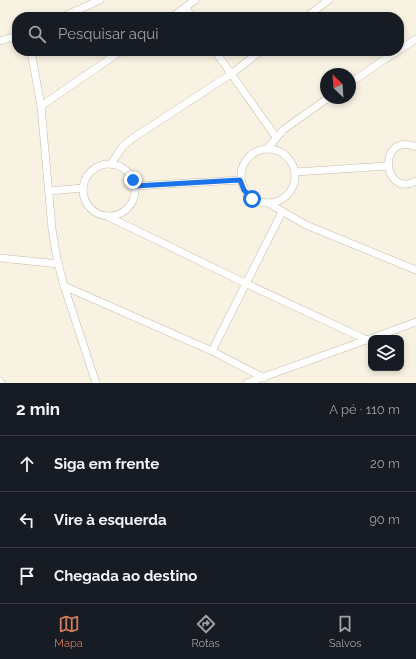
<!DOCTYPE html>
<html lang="pt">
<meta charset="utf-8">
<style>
:root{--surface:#171b24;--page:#242831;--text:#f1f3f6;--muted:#9ea1a6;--line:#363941;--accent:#d27c58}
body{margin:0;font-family:Raleway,sans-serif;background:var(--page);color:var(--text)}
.controls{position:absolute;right:12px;bottom:12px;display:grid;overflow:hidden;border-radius:8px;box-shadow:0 2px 6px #0003}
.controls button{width:36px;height:36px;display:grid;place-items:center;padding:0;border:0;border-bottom:1px solid var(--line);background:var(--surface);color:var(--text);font:20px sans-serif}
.compass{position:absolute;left:320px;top:68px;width:36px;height:36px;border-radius:50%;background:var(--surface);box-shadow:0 2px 6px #0003;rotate:335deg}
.stop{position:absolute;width:12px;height:12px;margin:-9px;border:3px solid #1a73e8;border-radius:50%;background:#fff}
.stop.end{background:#1a73e8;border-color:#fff;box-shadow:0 1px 4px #0008}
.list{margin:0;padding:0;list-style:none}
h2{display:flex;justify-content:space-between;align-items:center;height:52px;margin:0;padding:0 16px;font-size:17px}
h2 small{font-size:13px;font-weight:400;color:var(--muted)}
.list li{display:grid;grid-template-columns:26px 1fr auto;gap:12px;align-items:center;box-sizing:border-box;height:56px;padding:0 16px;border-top:1px solid var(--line)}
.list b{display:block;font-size:15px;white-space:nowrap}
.list em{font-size:13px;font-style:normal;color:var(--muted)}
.icon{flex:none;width:22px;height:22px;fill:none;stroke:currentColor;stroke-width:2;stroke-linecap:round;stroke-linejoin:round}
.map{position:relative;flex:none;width:416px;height:383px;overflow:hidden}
.search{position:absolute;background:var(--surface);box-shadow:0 2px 6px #0003;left:12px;right:12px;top:12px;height:44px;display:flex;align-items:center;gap:10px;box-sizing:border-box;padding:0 14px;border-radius:16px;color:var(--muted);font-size:15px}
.sheet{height:220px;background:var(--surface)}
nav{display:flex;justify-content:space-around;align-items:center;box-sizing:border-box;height:56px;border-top:1px solid var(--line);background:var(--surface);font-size:11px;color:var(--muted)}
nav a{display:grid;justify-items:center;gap:2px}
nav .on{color:var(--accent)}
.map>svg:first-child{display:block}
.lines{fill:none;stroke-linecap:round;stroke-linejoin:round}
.street-casing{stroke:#c7baac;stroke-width:8}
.street{stroke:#fff;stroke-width:7}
.route{stroke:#1a73e8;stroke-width:5}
</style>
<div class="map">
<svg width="416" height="383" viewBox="0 0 416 383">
<rect width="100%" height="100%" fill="#f8f2e3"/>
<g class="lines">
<defs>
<g id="street">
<polyline points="186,8 192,17"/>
<polyline points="62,17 100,0"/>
<polyline points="172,17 195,0"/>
<polyline points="306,17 329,0"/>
<polyline points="0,41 17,36"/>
<polyline points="399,50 416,39"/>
<polyline points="31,51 41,106 52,229 57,259 64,286 96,383"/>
<polyline points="215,51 276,137"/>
<polyline points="350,83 397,51"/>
<polyline points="41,106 121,51"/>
<path d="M416 147C377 131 382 199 416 181"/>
<circle cx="268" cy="176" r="27"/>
<polyline points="267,149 283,130 328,98"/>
<polyline points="111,164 123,146 133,138 231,74 261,51"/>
<circle cx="109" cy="190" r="26"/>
<polyline points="295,172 387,166"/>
<polyline points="135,186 240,180"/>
<polyline points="49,191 83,188"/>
<polyline points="268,203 306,225 416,270"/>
<polyline points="107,216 247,284 367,340"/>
<polyline points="0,258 59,264"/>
<polyline points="64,286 212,351 264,378"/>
<polyline points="372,338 416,322"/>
<polyline points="212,351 282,212"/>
<polyline points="0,381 1,383"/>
<polyline points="247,383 369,339"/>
</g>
</defs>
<use href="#street" class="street-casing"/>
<use href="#street" class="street"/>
</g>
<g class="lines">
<polyline class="route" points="133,180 135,186 240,180 244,190 252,199"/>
</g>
</svg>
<div class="controls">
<button><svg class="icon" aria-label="layers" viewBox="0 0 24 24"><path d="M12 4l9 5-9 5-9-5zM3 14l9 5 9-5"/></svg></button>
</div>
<svg class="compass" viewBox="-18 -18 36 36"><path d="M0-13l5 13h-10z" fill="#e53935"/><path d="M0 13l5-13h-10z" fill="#9ea1a6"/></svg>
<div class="stop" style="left:252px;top:199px"></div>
<div class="stop end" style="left:133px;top:180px"></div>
<div class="search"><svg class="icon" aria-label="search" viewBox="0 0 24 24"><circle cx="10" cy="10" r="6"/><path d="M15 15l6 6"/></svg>Pesquisar aqui</div>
</div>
<section class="sheet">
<h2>2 min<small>A pé · 110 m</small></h2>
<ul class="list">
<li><svg class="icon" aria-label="ahead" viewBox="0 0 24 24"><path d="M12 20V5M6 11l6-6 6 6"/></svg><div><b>Siga em frente</b></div><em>20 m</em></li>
<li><svg class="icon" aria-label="left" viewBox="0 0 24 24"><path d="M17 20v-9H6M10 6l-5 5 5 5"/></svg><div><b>Vire à esquerda</b></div><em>90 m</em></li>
<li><svg class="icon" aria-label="arrive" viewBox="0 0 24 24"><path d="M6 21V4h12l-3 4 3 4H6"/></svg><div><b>Chegada ao destino</b></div></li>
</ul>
</section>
<nav>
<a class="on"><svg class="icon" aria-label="map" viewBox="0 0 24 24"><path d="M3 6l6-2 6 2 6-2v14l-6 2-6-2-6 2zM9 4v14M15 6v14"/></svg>Mapa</a>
<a><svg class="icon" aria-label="directions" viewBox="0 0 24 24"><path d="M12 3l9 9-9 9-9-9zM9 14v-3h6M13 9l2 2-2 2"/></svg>Rotas</a>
<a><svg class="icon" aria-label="saved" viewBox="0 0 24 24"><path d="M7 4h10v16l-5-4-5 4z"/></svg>Salvos</a>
</nav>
